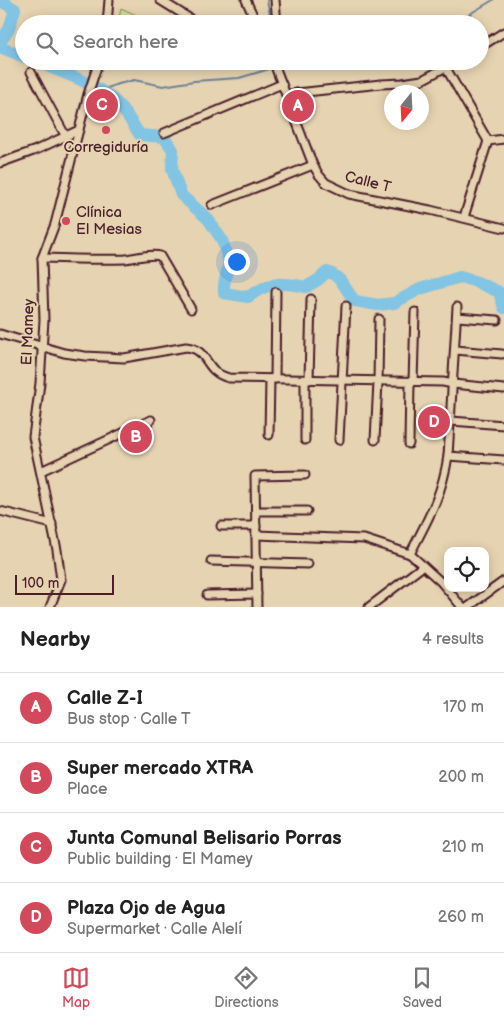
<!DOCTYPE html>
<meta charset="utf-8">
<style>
:root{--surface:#fff;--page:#f2f2f2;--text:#222;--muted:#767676;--line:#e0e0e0;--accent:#d1495b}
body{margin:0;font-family:"Balsamiq Sans",sans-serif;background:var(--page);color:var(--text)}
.controls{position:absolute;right:15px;bottom:15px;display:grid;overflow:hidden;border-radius:10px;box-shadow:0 2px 12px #0003}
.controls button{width:45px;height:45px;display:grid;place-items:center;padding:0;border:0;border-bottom:1px solid var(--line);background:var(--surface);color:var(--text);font:25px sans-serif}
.compass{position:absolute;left:384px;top:85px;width:45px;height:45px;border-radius:50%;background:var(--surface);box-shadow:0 2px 12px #0003;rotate:198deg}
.scale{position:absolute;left:15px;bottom:12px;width:99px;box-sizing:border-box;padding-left:5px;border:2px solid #4a1f2b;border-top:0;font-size:14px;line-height:18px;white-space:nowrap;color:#4a1f2b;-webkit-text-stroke:4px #e6d3b1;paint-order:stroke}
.you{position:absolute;left:236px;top:261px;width:18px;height:18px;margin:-12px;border:4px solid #fff;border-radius:50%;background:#1a73e8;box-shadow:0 0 0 8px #1a73e833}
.badge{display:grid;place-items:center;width:32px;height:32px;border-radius:50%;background:var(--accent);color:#fff;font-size:16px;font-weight:700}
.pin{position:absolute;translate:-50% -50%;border:2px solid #fff;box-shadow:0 1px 5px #0006}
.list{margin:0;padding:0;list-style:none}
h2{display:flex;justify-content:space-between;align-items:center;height:65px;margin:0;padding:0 20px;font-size:21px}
h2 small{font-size:16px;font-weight:400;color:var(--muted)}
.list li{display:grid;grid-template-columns:32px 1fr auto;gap:15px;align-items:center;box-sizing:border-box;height:70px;padding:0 20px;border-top:1px solid var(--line)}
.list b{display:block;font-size:19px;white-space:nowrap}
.list p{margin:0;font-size:16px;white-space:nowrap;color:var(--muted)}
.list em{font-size:16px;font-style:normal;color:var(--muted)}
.icon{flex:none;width:28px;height:28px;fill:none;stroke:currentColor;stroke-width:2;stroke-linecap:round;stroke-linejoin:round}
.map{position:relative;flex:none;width:504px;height:607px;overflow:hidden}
.search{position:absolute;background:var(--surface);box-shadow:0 2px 12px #0003;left:15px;right:15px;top:15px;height:55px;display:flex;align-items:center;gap:12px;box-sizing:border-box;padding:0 18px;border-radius:28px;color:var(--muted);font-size:19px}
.sheet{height:345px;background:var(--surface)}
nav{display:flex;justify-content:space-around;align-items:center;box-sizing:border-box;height:70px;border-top:1px solid var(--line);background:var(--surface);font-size:14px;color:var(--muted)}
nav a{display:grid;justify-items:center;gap:2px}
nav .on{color:var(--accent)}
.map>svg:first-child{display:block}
.green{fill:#cae297;stroke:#8a8061}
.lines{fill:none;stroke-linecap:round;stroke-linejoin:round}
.stream{stroke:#6c8299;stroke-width:2}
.river{stroke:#82c4e3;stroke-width:12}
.minor-casing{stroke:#4a1f2b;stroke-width:11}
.minor{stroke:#e6d3b1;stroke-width:7}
.poi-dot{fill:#d1495b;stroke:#e6d3b1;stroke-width:2}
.labels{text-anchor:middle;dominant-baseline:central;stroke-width:4;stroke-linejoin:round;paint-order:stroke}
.poi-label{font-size:15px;fill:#4a1f2b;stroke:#e6d3b1}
.street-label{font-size:15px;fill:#4a1f2b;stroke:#e6d3b1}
</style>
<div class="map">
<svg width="504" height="607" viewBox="0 0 504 607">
<rect width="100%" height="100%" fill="#e6d3b1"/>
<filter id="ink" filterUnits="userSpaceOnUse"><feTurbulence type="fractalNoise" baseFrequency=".02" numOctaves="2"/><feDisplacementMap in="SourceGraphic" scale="10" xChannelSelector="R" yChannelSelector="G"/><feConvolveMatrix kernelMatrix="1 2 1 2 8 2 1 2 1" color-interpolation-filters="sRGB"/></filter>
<g filter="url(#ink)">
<polygon class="green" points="121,8 145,19 144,21 148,24 118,24"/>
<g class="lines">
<g class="stream">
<polyline points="267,0 272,24"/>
<polyline points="453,24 493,0"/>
<polyline points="100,91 115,85 134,80 163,86 194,81 239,78 266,70 285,61"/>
</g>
<g class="river">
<polyline points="0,1 15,9 9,29 0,42"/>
<polyline points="0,47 24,57"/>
<path d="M34 61C61 72 96 83 117 103 126 112 133 125 140 135L164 137 173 150 172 169 181 195 208 219 222 240 229 262 224 285V293L248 297C271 281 279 282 306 287L318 280 327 272C341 275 346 291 355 301L378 305 394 303 420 289 460 277 477 282 499 292 504 308"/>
</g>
<defs>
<g id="minor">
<polyline points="160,0 189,18 193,24"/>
<polyline points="246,0 257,24"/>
<polyline points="275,0 277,24"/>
<polyline points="107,24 109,0"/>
<polyline points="480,47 504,32"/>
<polyline points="273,61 313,165 319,175 326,183 349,194 430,210 504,228"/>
<polyline points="446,68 488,141"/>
<polyline points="31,72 65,135"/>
<polyline points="287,95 297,93 381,84 402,83 422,80 457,61"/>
<polyline points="164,133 282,84"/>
<polyline points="488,141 504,139"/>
<polyline points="0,163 36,150 79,130"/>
<polyline points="212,205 313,165"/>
<polyline points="464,217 488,141"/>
<path d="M42 258C70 259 97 260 125 259 135 258 151 253 160 256L191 309"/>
<polyline points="457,317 497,320"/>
<path d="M0 334 64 353 85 356 124 358 186 347C210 349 203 372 229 378L443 382 453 384 504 389"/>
<polyline points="455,350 502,354"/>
<polyline points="275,379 276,292"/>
<polyline points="309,380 311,299"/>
<polyline points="413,382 415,312"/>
<polyline points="451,421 504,425"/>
<polyline points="269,435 270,379"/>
<polyline points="305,440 305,380"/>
<polyline points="339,440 346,306"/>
<polyline points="375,440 378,382 379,319"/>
<polyline points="409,444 410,382"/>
<polyline points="448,456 504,460"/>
<polyline points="41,471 151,420"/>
<polyline points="0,511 52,524"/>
<polyline points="256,511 307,511"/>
<polyline points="221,526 256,526"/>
<polyline points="256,535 364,539 410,554 441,582 462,607"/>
<path d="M410 554C428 519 442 496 448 456L457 307"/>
<polyline points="211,561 308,564"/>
<polyline points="207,595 257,594"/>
<polyline points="50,607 61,580 57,550 33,437 40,383 44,320 42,258 55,224 88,94 99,61"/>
<polyline points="257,607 255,476 305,475"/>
<polyline points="369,607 423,566"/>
<polyline points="468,607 504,581"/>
</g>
</defs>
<use href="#minor" class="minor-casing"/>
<use href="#minor" class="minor"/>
</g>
</g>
<g class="poi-dot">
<circle cx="106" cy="130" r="5"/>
<circle cx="66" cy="221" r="5"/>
</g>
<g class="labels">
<g class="poi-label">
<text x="106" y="147">Corregiduría</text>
<text x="76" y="212" text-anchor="start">Clínica<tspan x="76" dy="17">El Mesias</tspan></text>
</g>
<g class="street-label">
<text transform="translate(368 182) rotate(14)">Calle T</text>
<text transform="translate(28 332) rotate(-88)">El Mamey</text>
</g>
</g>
</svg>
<div class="controls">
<button><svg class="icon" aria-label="locate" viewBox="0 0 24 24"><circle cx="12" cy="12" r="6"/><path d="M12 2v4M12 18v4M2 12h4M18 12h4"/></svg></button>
</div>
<svg class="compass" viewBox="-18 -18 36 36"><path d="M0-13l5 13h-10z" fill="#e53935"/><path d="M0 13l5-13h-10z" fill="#767676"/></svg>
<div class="scale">100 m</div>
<div class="you"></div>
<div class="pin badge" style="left:298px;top:106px">A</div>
<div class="pin badge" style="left:136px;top:437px">B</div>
<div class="pin badge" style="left:102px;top:105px">C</div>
<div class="pin badge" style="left:434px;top:422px">D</div>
<div class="search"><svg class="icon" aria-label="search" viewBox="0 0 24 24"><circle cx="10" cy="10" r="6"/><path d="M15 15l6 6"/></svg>Search here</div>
</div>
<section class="sheet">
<h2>Nearby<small>4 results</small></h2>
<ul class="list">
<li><span class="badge">A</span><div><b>Calle Z-I</b><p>Bus stop · Calle T</p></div><em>170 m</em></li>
<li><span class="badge">B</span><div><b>Super mercado XTRA</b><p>Place</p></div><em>200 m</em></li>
<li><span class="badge">C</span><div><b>Junta Comunal Belisario Porras</b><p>Public building · El Mamey</p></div><em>210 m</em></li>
<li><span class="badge">D</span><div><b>Plaza Ojo de Agua</b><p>Supermarket · Calle Alelí</p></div><em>260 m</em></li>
</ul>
</section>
<nav>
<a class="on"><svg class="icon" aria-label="map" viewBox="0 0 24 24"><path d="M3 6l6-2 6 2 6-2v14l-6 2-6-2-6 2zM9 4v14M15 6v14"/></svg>Map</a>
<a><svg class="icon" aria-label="directions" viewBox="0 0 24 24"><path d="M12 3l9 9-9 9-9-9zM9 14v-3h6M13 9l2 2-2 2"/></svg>Directions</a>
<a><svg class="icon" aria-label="saved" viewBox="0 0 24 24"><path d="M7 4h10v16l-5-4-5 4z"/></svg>Saved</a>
</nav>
